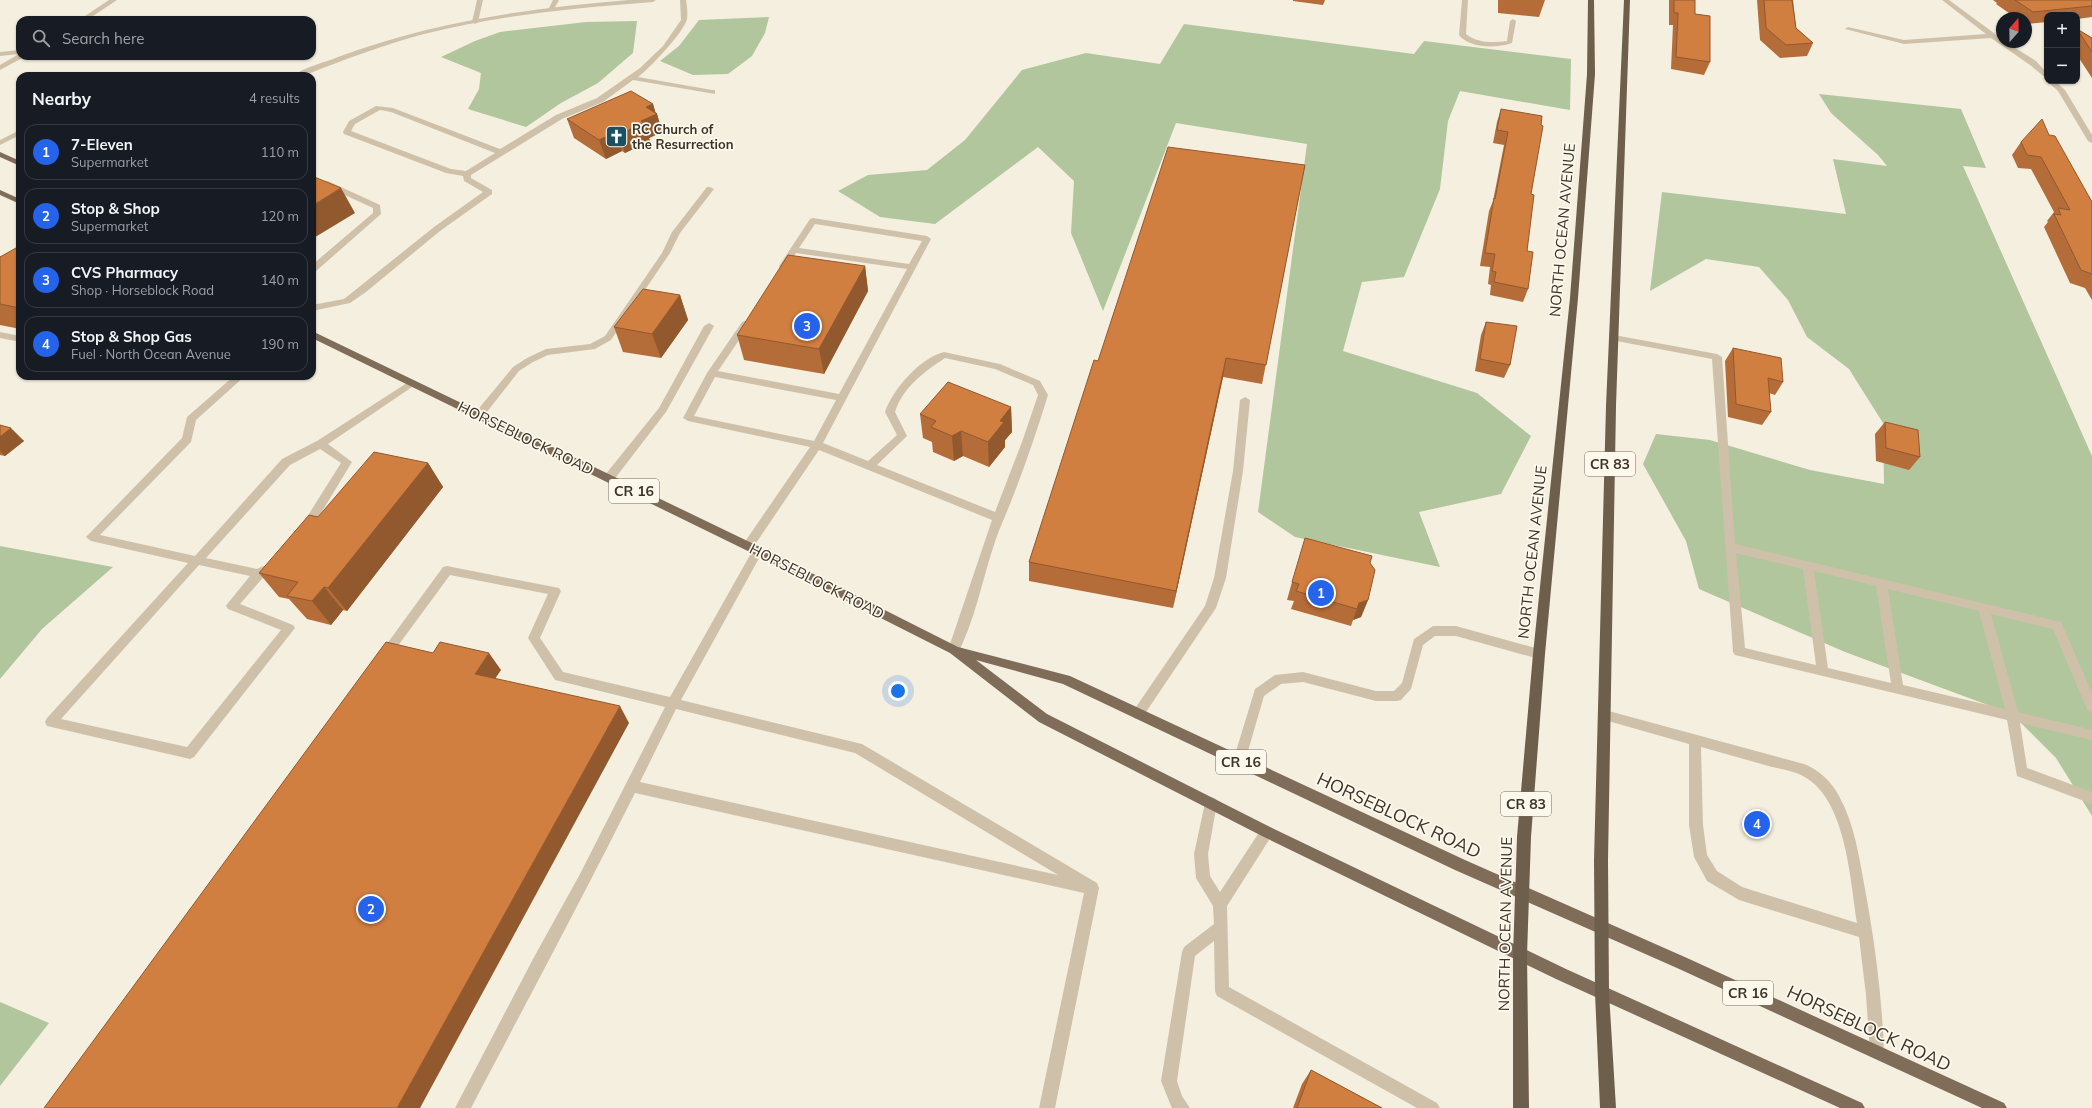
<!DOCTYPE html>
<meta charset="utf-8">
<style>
:root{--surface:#171b24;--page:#242831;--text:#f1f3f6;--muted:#9ea1a6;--line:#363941;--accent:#2563eb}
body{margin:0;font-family:Mulish,sans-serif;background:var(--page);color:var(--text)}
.controls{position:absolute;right:12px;top:12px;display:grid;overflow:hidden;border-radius:8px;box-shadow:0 1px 3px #0004}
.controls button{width:36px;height:36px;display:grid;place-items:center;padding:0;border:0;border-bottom:1px solid var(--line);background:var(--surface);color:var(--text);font:20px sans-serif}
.compass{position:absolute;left:1996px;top:12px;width:36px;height:36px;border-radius:50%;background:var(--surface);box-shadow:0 1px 3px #0004;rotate:20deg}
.you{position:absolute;left:898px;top:691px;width:14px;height:14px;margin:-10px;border:3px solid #fff;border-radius:50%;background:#1a73e8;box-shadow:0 0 0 6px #1a73e833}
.badge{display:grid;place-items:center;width:26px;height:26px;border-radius:50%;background:var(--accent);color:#fff;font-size:13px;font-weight:700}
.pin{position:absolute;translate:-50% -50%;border:2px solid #fff;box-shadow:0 1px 4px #0006}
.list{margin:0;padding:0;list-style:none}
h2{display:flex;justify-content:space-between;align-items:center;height:52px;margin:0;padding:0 16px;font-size:17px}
h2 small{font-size:13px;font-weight:400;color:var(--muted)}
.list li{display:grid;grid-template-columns:26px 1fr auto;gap:12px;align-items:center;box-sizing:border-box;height:56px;margin:0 8px 8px;padding:0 8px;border:1px solid var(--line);border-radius:12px}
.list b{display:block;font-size:15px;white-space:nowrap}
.list p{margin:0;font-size:13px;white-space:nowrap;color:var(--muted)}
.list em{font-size:13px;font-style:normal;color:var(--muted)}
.icon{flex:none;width:22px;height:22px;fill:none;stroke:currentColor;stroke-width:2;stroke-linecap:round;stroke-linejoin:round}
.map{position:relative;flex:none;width:2092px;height:1108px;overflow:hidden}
.search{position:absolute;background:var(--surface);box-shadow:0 1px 3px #0004;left:16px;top:16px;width:300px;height:44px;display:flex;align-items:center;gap:10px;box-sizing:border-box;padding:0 14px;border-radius:12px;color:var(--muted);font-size:15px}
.panel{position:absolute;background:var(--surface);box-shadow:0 1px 3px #0004;left:16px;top:72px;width:300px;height:308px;border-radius:12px}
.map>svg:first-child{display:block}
.green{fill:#b1c69d}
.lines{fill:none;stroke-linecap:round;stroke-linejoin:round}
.service{fill:#cfc1a9;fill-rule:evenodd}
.minor{fill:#cfc1a9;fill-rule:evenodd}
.tertiary{fill:#cfc1a9;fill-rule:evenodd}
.primary{fill:#7f6d59;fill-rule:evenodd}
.trunk{fill:#6e5e4c;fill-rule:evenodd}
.wall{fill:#b46c38}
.shaded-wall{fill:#92582e}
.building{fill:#d17e41;stroke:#92582e}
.labels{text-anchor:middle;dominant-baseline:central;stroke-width:3.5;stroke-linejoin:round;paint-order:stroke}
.far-poi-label{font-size:13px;font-weight:bold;fill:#3c3229;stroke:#fcf8ec;text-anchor:start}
.shield{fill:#fcf8ec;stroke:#766d64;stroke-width:1}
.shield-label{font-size:14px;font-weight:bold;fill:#3c3229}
.street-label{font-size:15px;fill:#3c3229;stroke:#fcf8ec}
.near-street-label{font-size:18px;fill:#3c3229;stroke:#fcf8ec}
</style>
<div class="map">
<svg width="2092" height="1108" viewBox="0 0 2092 1108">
<rect width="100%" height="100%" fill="#f5efdf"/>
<g class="green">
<polygon points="769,17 765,33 752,56 728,74 693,75 660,61 679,46 699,20"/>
<polygon points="637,21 633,53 598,83 561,103 526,127 468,109 479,89 481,73 441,57 475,41 500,32 586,22"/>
<polygon points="1184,24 1414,54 1424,41 1571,59 1570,110 1460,91 1448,121 1440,189 1404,277 1362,282 1343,351 1477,393 1531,436 1501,494 1419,512 1440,567 1295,537 1258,512 1307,144 1176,123 1103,311 1071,233 1074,181 1038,147 935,224 880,217 838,191 868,175 927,170 965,140 1022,70 1086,53 1160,64"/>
<polygon points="1819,94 1961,109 1986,168 1963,166 2092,456 2092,816 2056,758 2012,714 1845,652 1699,589 1686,541 1643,464 1656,434 1710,440 1810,470 1884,484 1883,423 1849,369 1807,337 1788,300 1759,267 1706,259 1650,291 1662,192 1846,214 1833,159 1887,166 1878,155 1831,113"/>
<polygon points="0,546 113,567 42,629 0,679"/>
<polygon points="0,1002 49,1023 0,1086"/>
</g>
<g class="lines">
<g class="service">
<polygon points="553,0 559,0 554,9 552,10 549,8"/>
<path d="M680 0H686C687 6 688 13 687 19 685 31 649 69 638 77L712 90H715V94L633 80 603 102 562 119 471 175V178L492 190V194L440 231 366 292 350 303 312 311V305L344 299 434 227 483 192 464 181 463 176 446 173 344 134 343 132 349 121 376 106 393 108 500 149 556 115 597 98 640 68 663 46 681 20ZM380 110 391 112 495 153 466 171 451 169 351 131 355 124Z"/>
<path d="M1462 0H1468L1466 34C1476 43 1494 43 1507 41L1510 21 1513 19 1516 21 1512 43C1497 48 1470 49 1459 35Z"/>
<polygon points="20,130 20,135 0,145 0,140"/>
<polygon points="312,180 328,181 380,205 381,214 315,272 312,273 312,265 373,213 373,208 323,185 312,184"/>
<polygon points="707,187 710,187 714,189 680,233 670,253 611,340 595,349 548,355 533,362 519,371 483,417 475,417 474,415 475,413 513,367 527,358 546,349 590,344 605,336 662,253 672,232"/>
<path d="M813 218 927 236 931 239 823 443 868 461 897 435 885 412C893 389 920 358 944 352L1000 364 1040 381 1048 395C1035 437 1020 481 1003 521 985 562 979 612 958 653L954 655 950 653 948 650 992 520 819 450 752 549H744L743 546 744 543 810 447 688 421 683 418 707 373 742 322 745 321 750 324 718 371 839 394 907 269 796 253 786 268H780L779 266 810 219ZM815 224 922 241 909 264 799 248ZM945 358 995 369 1033 385 1038 395 1022 442 995 512 877 465 907 436 895 412C903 387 924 372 945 358ZM715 377 836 400 814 441 694 416Z"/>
<polygon points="709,323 714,326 666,412 613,481 605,481 604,478 605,475 659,408 704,326"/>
<polygon points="0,332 20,336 20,342 0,338"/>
<path d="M1614 335 1717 354 1722 357 1735 544 2061 622 2092 693V712L2088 711 2086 707 2053 629 1991 614 2018 712 2092 730V740L2020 723 2027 768 2092 792V804L2017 776 2007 720 1735 655 1733 652 1712 359 1611 340V336ZM1736 553 1803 569 1816 665 1745 648ZM1814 571 1876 586 1891 683 1828 668ZM1888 589 1979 611 2005 709 1903 685Z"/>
<path d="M234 376H245L196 420 191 442 100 535 195 556 282 459 317 441 410 381 413 380 418 383 328 444 352 462 315 523 304 531 299 527 307 517 341 463 320 449 290 465 206 558 257 569 263 566 267 567 269 570 267 573 240 604 293 625 295 628 194 757 190 759 47 726 45 722 47 718 188 563 91 541 86 537 182 438 187 417ZM199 565 250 576 228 603 226 606 228 609 281 630 187 747 61 719Z"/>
<polygon points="1245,397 1250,400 1243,471 1226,578 1216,608 1142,718 1138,719 1134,718 1132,714 1134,710 1205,606 1214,578 1233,471 1240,400"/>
<path d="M758 547 762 548 763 551 681 700 862 744 1097 883 1099 888 1055 1108H1039L1084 893 635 793C582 899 526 1003 471 1108H455L533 959 580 874 665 707 555 680 528 638 548 594 450 575 389 658 385 660 381 658 379 655 381 652 443 567 447 566 559 588 561 591 540 638 563 672 670 697 754 548ZM676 709 855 753 1058 875 640 782Z"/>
<polygon points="1433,626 1456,626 1539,649 1543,651 1545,654 1543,657 1539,659 1456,636 1435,636 1423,645 1411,689 1401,700 1397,701 1376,701 1303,682 1281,684 1264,696 1245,761 1243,765 1239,767 1235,765 1233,761 1255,689 1275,675 1303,672 1376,691 1394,691 1402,683 1414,639"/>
<path d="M1605 710 1804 764C1819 770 1832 782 1839 796 1855 825 1859 857 1865 889 1875 943 1882 997 1884 1052L1882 1057 1877 1059 1872 1057 1870 1052 1866 995 1859 937 1739 900 1707 881 1694 857 1689 825V744L1601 719 1599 715 1601 711ZM1701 747C1725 754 1748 760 1772 767 1781 769 1792 771 1801 775 1846 796 1850 879 1857 923L1742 887 1717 871 1707 855 1703 825Z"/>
<polygon points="1211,797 1216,799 1217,803 1208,854 1210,876 1220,892 1262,828 1267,826 1272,828 1274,832 1227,906 1229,987 1437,1103 1440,1108 1417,1108 1217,996 1215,991 1214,941 1195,956 1177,1081 1182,1096 1190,1108 1172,1108 1171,1106 1161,1081 1182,952 1184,947 1214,924 1213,906 1196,878 1194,854 1205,803 1206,799"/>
</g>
<g class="minor">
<polygon points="109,0 117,0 87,20 79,20"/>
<polygon points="477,0 483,0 478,22 475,24 472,22"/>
<polygon points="1942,0 1949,0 2002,39 2002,42 2006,42 2036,61 2047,73 2047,79 2030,65 1991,38 1904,44 1845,29 1848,27 1904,40 1986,34"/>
<polygon points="20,50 20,54 0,56 0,52"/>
<polygon points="19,54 26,56 0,70 0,65"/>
<polygon points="2047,81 2055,81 2065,90 2092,135 2092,143 2088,141 2058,91"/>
</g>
<path class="tertiary" d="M629 0H656L653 2C576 8 499 15 424 34 383 45 343 60 303 76H293C302 68 326 62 338 57 432 22 529 8 629 0Z"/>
<g class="primary">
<polygon points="0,152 20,161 20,166 0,157"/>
<polygon points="0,190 20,199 20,204 0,195"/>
<polygon points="312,331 762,548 958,647 1070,676 1465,860 1687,958 2004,1103 2007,1108 1982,1108 1677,968 1455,870 1063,684 976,660 1047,714 1272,828 1566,969 1862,1103 1865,1108 1840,1108 1556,979 1262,836 1039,722 950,653 754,554 312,338"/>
</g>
<g class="trunk">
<polygon points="1588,0 1594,0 1595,74 1578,298 1545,654 1531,837 1527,955 1529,1108 1513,1108 1513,955 1517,837 1533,654 1570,298 1587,74"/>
<polygon points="1624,0 1630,0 1616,406 1608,860 1609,993 1616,1108 1600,1108 1595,993 1594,860 1606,406"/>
</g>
</g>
<g class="wall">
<polygon points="1293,0 1325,0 1323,5 1293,1"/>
<polygon points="1498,0 1545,0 1539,17 1498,13"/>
<polygon points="1669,0 1695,0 1695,14 1710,62 1704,75 1671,69 1673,25 1669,25"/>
<polygon points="1757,0 1793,0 1796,28 1813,43 1807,56 1780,58 1760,40"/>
<polygon points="1993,0 2092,0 2092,17 2077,19 2077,15 2047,15 2047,22 2026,24 2026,18 2016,18 1996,4 1997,3"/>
<polygon points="2077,29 2092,38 2092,78 2077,55"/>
<polygon points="653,104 655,112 657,114 662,132 649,138 650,141 625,153 622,151 606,159 574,138 567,119"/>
<polygon points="1501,109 1531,194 1527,251 1528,289 1523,302 1490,295 1491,285 1488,284 1490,267 1480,266 1489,211 1493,201 1504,145 1493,143 1497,122"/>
<polygon points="2049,135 2092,202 2092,300 2085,288 2070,283 2044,227 2048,222 2047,221 2054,212 2031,169 2018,168 2012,155 2021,142"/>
<polygon points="1305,165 1262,384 1223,377 1173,608 1029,581 1029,562 1098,361"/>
<polygon points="20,250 20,329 0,325 0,257"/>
<polygon points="865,266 868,291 824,374 744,360 737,335"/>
<polygon points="680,295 688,320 661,358 623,352 614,327"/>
<polygon points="1486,322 1510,365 1504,378 1475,371 1481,335"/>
<polygon points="1733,348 1783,382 1775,395 1769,393 1771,412 1762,425 1728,417 1725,361"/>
<polygon points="148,376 166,376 161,380"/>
<polygon points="1011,407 1012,432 1005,440 1005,447 989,467 963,456 954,461 933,452 932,442 923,438 920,414"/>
<polygon points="1885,422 1920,457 1909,470 1876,461 1875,434"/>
<polygon points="0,425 24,441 5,456 0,455"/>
<polygon points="428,463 443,487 347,611 343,610 331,625 307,619 289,599 279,597 259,573 318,517"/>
<polygon points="1370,563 1368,600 1361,617 1353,620 1351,626 1291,609 1294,601 1287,600 1292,582"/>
<polygon points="1311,1070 1382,1108 1293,1108 1302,1084"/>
</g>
<g class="shaded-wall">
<polygon points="653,104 656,114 657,114 662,132 649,138 650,141 625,153 619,135 641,121 646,107"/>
<polygon points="616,132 622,151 606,159 599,140"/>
<polygon points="341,188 355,213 312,239 312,206"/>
<polygon points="865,266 868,291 824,374 819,349"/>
<polygon points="680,295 688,320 661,358 652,334"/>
<polygon points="1226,358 1223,377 1173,608 1176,591"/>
<polygon points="157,376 166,376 161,380"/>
<polygon points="1011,407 1012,432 1005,440 1005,447 989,467 988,442 1000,421"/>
<polygon points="11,428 24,441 5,456 0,451 0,437"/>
<polygon points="961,431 963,456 954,461 952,436"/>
<polygon points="428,463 443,487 347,611 328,588"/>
<polygon points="324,587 343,610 331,625 312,601"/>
<polygon points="1368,600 1361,617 1353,620 1359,603"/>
<polygon points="489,653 501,670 487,691 475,674"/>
<polygon points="620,706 629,723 420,1108 397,1108"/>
</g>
<g class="building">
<polygon points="1674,0 1695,0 1695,14 1710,16 1710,62 1676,57 1678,13 1674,13"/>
<polygon points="1764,0 1792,0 1796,28 1813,43 1786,45 1766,28"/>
<polygon points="2015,0 2092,0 2092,6 2033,12"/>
<polygon points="2077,29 2092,38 2092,52"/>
<polygon points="631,91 653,104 646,107 657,114 641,121 644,122 619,135 616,132 599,140 567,119"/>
<polygon points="1501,109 1542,116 1541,125 1543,126 1531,194 1534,195 1527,251 1533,252 1528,289 1494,282 1496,272 1492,271 1495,254 1485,253 1494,198 1495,199 1508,132 1497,130"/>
<polygon points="2042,119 2049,135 2055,136 2092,202 2092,274 2081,270 2054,214 2061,215 2058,208 2070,210 2041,157 2027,155 2021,142"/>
<polygon points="1168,147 1305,165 1266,365 1226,358 1176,591 1029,562 1094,360 1098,361"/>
<polygon points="312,176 341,188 312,206"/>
<polygon points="16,248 20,250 20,308 0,304 0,257"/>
<polygon points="788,255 865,266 819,349 737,335"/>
<polygon points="643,289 680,295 652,334 614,327"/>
<polygon points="1486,322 1517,326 1510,365 1480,359"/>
<polygon points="1733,348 1781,358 1783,382 1768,378 1771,412 1736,404"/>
<polygon points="948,382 1011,407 1000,421 1004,422 988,442 961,431 952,436 931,427 936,421 920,414"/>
<polygon points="1885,422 1918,430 1920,457 1886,448"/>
<polygon points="0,425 11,428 0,437"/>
<polygon points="374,452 428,463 328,588 324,587 312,601 287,596 298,582 259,573 309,515 318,517"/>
<polygon points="1305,538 1372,556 1370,563 1375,570 1368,600 1359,603 1357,609 1296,591 1299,584 1292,582"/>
<polygon points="386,642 433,653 440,642 489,653 475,674 620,706 397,1108 44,1108"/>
<polygon points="1311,1070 1382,1108 1297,1108"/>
</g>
<defs>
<symbol id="church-square" viewBox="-11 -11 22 22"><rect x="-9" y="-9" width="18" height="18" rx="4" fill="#1a5062" stroke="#fcf8ec"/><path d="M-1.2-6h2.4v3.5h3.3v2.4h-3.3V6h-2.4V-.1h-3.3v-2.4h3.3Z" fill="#fff"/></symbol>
</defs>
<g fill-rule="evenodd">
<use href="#church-square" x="604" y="124" width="25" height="25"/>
</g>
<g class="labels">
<g class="far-poi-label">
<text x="632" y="129">RC Church of<tspan x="632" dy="15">the Resurrection</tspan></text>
</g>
<g class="shield">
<rect x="1585" y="452" width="50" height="24" rx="3"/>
<rect x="609" y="479" width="50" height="24" rx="3"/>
<rect x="1216" y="750" width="50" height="24" rx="3"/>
<rect x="1501" y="792" width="50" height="24" rx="3"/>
<rect x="1723" y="981" width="50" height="24" rx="3"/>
</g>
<g class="shield-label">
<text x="1610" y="464">CR 83</text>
<text x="634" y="491">CR 16</text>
<text x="1241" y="762">CR 16</text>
<text x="1526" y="804">CR 83</text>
<text x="1748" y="993">CR 16</text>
</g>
<g class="street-label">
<text transform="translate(1562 230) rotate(-85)">NORTH OCEAN AVENUE</text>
<text transform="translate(526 438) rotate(26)">HORSEBLOCK ROAD</text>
<text transform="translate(1532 552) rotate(-84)">NORTH OCEAN AVENUE</text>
<text transform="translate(817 581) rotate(27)">HORSEBLOCK ROAD</text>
<text transform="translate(1505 924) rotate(-89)">NORTH OCEAN AVENUE</text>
</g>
<g class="near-street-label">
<text transform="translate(1399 815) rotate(25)">HORSEBLOCK ROAD</text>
<text transform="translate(1869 1028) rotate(25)">HORSEBLOCK ROAD</text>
</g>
</g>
</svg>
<div class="controls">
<button>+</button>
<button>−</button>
</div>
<svg class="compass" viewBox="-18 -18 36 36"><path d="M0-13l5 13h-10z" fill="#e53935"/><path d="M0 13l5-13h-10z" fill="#9ea1a6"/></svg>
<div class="you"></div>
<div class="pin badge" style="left:1321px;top:593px">1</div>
<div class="pin badge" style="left:371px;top:909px">2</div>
<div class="pin badge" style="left:807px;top:326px">3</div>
<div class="pin badge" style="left:1757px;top:824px">4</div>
<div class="search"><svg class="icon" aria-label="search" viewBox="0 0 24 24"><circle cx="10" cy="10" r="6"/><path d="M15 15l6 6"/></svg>Search here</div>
<section class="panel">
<h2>Nearby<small>4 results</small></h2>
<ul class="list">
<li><span class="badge">1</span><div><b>7-Eleven</b><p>Supermarket</p></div><em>110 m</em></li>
<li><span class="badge">2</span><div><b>Stop &amp; Shop</b><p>Supermarket</p></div><em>120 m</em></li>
<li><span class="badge">3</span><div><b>CVS Pharmacy</b><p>Shop · Horseblock Road</p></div><em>140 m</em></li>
<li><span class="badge">4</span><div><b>Stop &amp; Shop Gas</b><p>Fuel · North Ocean Avenue</p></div><em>190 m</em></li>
</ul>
</section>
</div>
